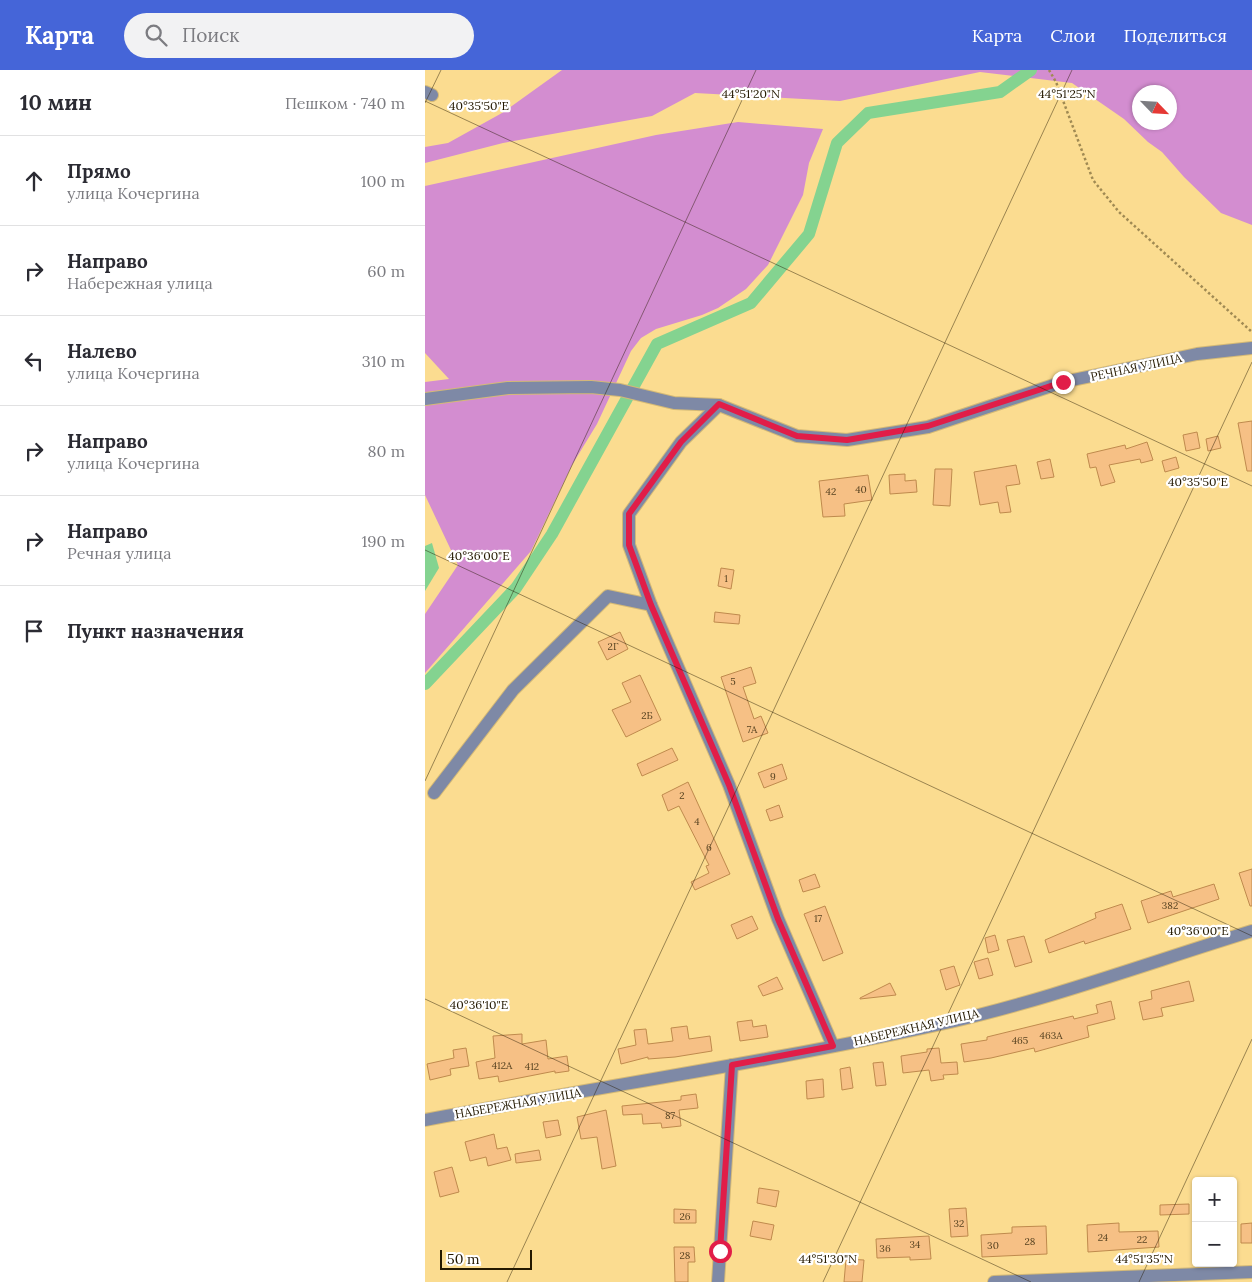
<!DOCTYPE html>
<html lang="ru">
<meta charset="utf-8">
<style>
:root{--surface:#fff;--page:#f2f2f3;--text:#2b2b33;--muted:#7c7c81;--line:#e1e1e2;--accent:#4565d8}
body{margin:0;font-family:Lora,serif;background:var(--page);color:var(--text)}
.controls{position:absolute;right:15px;bottom:15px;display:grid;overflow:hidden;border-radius:5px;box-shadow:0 1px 4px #0004}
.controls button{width:45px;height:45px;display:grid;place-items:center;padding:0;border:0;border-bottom:1px solid var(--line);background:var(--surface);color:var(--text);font:25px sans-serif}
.compass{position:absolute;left:707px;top:15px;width:45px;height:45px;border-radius:50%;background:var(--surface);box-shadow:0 1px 4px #0004;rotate:115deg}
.scale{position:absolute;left:15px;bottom:12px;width:92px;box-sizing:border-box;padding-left:5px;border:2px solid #241900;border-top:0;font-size:14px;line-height:18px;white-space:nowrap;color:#241900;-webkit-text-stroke:4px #fff;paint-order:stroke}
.stop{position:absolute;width:15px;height:15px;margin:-11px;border:4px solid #e11d48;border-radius:50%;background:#fff}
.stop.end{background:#e11d48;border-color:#fff;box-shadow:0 1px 5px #0008}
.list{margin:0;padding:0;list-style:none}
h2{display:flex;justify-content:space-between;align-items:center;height:65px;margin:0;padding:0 20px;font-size:21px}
h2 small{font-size:16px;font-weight:400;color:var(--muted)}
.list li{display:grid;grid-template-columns:32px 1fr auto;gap:15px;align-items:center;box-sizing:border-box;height:90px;padding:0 20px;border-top:1px solid var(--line)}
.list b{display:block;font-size:19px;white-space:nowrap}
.list p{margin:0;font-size:16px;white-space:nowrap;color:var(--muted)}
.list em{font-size:16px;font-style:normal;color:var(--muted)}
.icon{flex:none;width:28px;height:28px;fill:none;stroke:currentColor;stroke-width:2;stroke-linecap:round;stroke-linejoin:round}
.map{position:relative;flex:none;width:827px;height:1212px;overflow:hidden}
header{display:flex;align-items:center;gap:30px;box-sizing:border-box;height:70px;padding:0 25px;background:var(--accent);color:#fff}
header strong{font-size:24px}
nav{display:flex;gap:28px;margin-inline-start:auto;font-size:18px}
.search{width:350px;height:45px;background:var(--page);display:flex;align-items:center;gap:12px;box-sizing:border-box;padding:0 18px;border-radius:28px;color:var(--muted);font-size:19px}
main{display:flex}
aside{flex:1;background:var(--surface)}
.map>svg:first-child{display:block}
.forest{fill:#d38dd0;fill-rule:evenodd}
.water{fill:#84d390}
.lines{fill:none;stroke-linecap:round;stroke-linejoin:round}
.canal{stroke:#84d390;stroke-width:12}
.building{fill:#f6c085;stroke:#bf8a4d}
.minor-casing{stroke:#d4b976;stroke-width:14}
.path{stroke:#a08a53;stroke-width:2.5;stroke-dasharray:2.5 2.5;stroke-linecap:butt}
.minor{stroke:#7e89a6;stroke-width:12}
.route{stroke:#e11d48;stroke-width:6}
.ticks{fill:none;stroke:#241900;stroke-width:1;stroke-opacity:0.45}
.labels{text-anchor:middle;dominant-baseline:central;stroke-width:4.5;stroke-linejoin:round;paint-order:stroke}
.number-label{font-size:10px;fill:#584321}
.street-label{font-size:12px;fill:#241900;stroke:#fff}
.ticks-label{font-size:12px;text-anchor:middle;fill:#241900;stroke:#fff;stroke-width:4.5;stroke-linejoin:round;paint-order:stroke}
</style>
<header>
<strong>Карта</strong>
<div class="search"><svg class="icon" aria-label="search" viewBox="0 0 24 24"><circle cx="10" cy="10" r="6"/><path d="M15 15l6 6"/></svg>Поиск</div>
<nav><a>Карта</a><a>Слои</a><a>Поделиться</a></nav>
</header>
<main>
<aside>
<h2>10 мин<small>Пешком · 740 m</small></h2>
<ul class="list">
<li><svg class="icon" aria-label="ahead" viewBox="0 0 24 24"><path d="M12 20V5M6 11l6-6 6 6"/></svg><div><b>Прямо</b><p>улица Кочергина</p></div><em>100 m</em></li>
<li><svg class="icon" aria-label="right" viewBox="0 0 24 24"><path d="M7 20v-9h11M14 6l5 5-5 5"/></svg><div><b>Направо</b><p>Набережная улица</p></div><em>60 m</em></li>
<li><svg class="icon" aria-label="left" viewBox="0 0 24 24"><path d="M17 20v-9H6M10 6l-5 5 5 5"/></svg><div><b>Налево</b><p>улица Кочергина</p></div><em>310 m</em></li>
<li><svg class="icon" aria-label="right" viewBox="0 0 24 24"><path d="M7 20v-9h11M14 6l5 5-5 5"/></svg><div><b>Направо</b><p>улица Кочергина</p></div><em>80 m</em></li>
<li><svg class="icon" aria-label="right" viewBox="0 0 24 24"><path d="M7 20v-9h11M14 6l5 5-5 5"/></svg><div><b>Направо</b><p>Речная улица</p></div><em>190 m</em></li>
<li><svg class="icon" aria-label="arrive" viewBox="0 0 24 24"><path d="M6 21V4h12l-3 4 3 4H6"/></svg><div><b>Пункт назначения</b></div></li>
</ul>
</aside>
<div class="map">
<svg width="827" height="1212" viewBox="0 0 827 1212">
<rect width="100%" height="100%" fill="#fbdc90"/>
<g class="forest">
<path d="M137 0H827V155L796 143 759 107 737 82 723 72 699 49 647 13 555 2 415 31 270 23 227 46 78 73 0 93V77L23 73 77 43ZM714 22H744V52H714Z"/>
<polygon points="313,52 398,59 384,93 378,125 343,195 321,219 293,238 277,245 231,259 216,268 206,281 172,354 147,395 106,481 0,603 0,544 33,495 0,425 0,312 24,309 0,283 0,116 231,65"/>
</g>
<polygon class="water" points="7,473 14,498 0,521 0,476"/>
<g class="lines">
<polyline class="canal" points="0,614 91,518 127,464 232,274 326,233 384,164 412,73 443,43 575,22 606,0"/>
</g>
<g class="building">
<polygon points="827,351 827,401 822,401 813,353"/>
<polygon points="772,362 775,378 761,381 758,365"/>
<polygon points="793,366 796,378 783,381 781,369"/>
<polygon points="722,372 728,390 716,393 715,389 684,395 690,412 676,416 671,397 665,398 662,384 700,375 701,379"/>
<polygon points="751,387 754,398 740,402 737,391"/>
<polygon points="625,389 629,407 616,409 612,392"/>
<polygon points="591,395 595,414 581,416 586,442 575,443 573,432 555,435 549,402"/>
<polygon points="510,399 527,399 525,436 508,435"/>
<polygon points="480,404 480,411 491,410 492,422 465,424 464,405"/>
<polygon points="443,405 447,430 419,434 420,446 398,447 394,411"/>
<polygon points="296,498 309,500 306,519 293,516"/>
<polygon points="290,542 315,545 314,554 289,552"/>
<polygon points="195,562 203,579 182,590 173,572"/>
<polygon points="326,597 331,613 318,617 329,649 336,646 343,663 318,672 296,607"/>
<polygon points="215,605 236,650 201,667 187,640 206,632 197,613"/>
<polygon points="247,678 253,690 217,706 212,694"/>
<polygon points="357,694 362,709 339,718 333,703"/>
<polygon points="263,712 305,804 270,820 266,812 284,803 281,796 284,795 254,736 243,741 237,725"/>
<polygon points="354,735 358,747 345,751 341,740"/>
<polygon points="827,799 827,836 825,836 814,803"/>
<polygon points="390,804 395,817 378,822 374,810"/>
<polygon points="789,814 794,829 723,853 716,831 746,821 748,827"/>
<polygon points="697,834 706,859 660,874 659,871 624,883 620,870 671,848 670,843"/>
<polygon points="400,836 418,883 398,891 379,844"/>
<polygon points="327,846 333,859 312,869 306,855"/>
<polygon points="570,865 574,880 563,883 560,868"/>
<polygon points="599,866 607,892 590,897 582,870"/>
<polygon points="563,888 568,905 554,909 549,892"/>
<polygon points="529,896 535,915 521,920 515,900"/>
<polygon points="352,907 358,919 338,926 333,916"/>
<polygon points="764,911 769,931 736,938 738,946 718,950 714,932 727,929 726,921"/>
<polygon points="465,913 471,925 435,929 435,928"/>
<polygon points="686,931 690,949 662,956 664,967 610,982 609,978 566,988 539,992 536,974 562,970 562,967 648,946 649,949 673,943 671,935"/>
<polygon points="327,950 328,957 341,955 343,967 315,971 312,952"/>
<polygon points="262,956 264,969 285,966 287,981 250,987 223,989 223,987 196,994 193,979 211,975 209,960 221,959 223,974 248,971 246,958"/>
<polygon points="97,964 97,974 121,970 123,989 142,986 144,1001 130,1003 130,1001 74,1012 73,1006 54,1009 51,992 70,988 68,966"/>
<polygon points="41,978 44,996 25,999 26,1005 5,1010 2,994 29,988 28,980"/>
<polygon points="514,978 516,993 532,992 533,1004 518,1005 519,1009 506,1011 504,1000 478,1003 476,986 502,982 502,979"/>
<polygon points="458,992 461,1015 451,1016 448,993"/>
<polygon points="425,997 428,1018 417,1020 415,999"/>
<polygon points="398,1009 399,1027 382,1029 381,1011"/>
<polygon points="271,1024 273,1038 254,1040 256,1056 237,1058 236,1053 218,1054 217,1044 198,1045 197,1036 256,1030 256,1026"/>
<polygon points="181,1040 191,1096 177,1099 172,1067 156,1069 152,1047"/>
<polygon points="133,1050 136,1065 121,1068 118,1052"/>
<polygon points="69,1064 72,1079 82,1077 86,1090 63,1096 61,1087 45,1091 40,1072"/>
<polygon points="114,1080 116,1090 91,1093 90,1084"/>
<polygon points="27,1097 34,1122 15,1127 9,1102"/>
<polygon points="334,1118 354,1121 351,1137 332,1133"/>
<polygon points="764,1134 764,1144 735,1145 735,1135"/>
<polygon points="541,1138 543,1166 526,1167 524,1139"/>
<polygon points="249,1139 271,1140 271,1153 249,1153"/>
<polygon points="328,1151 349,1155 346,1170 325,1166"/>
<polygon points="694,1153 694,1162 733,1161 734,1177 663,1182 662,1155"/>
<polygon points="827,1153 827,1173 816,1173 816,1154"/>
<polygon points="621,1156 622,1184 557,1187 556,1165 587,1163 587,1157"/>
<polygon points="504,1166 506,1189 485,1190 485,1187 452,1188 451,1169"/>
<polygon points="249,1177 269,1177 270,1192 263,1192 263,1212 250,1212"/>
<polygon points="421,1189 439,1190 437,1212 419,1212"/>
</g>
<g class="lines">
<defs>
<g id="minor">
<polyline points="0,22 7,25"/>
<polyline points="0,329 83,318 166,317 195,320 249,333 294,335 372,366 422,370 503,357 638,312 772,284 827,278"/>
<polyline points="294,335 256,372 204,444 204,475 226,535 304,715 353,849 408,976"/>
<polyline points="9,723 88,620 183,526 226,535"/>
<path d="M0 1050C172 1017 345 992 516 954 620 931 726 892 827 861"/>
<polyline points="293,1212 307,995"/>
<polyline points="569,1212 827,1202"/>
</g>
</defs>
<use href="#minor" class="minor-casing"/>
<polyline class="path" points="624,0 631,12 668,110 694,142 827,262"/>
<use href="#minor" class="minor"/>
</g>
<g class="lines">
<polyline class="route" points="295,1181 307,995 408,976 353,849 304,715 226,535 204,475 204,444 256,372 294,334 372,366 422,370 503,356 638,312"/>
</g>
<path class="ticks" d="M0 31 827 416M0 33 16 0M0 480 827 866M0 711 331 0M0 929 606 1212M82 1212 647 0M398 1212 827 292M714 1212 827 969"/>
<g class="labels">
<g class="number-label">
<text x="436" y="419">40</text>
<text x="406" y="421">42</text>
<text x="301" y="508">1</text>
<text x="188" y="576">2Г</text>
<text x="308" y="611">5</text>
<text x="222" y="645">2Б</text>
<text x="327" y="659">7А</text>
<text x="348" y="706">9</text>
<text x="257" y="725">2</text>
<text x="272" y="751">4</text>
<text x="284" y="777">6</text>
<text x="745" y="835">382</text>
<text x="393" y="848">17</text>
<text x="626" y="965">463А</text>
<text x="595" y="970">465</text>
<text x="77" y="995">412А</text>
<text x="107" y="996">412</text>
<text x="245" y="1045">87</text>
<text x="260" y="1146">26</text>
<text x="534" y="1153">32</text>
<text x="678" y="1167">24</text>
<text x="717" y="1169">22</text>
<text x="605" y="1171">28</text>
<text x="490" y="1174">34</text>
<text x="568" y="1175">30</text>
<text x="460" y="1178">36</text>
<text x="260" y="1185">28</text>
</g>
<g class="street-label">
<text transform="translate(711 297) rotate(-12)">РЕЧНАЯ УЛИЦА</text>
<text transform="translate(491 957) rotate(-13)">НАБЕРЕЖНАЯ УЛИЦА</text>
<text transform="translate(93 1033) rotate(-10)">НАБЕРЕЖНАЯ УЛИЦА</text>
</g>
</g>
<g class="ticks-label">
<text x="326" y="28">44°51'20"N</text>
<text x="642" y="28">44°51'25"N</text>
<text x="54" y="40">40°35'50"E</text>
<text x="773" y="416">40°35'50"E</text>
<text x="54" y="490">40°36'00"E</text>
<text x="773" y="865">40°36'00"E</text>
<text x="54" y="939">40°36'10"E</text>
<text x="403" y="1193">44°51'30"N</text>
<text x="719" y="1193">44°51'35"N</text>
</g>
</svg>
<div class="controls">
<button>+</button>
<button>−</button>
</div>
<svg class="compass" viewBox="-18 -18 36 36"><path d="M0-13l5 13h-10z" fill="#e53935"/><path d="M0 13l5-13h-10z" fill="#7c7c81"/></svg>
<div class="scale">50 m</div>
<div class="stop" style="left:295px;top:1181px"></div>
<div class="stop end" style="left:638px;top:312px"></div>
</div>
</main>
